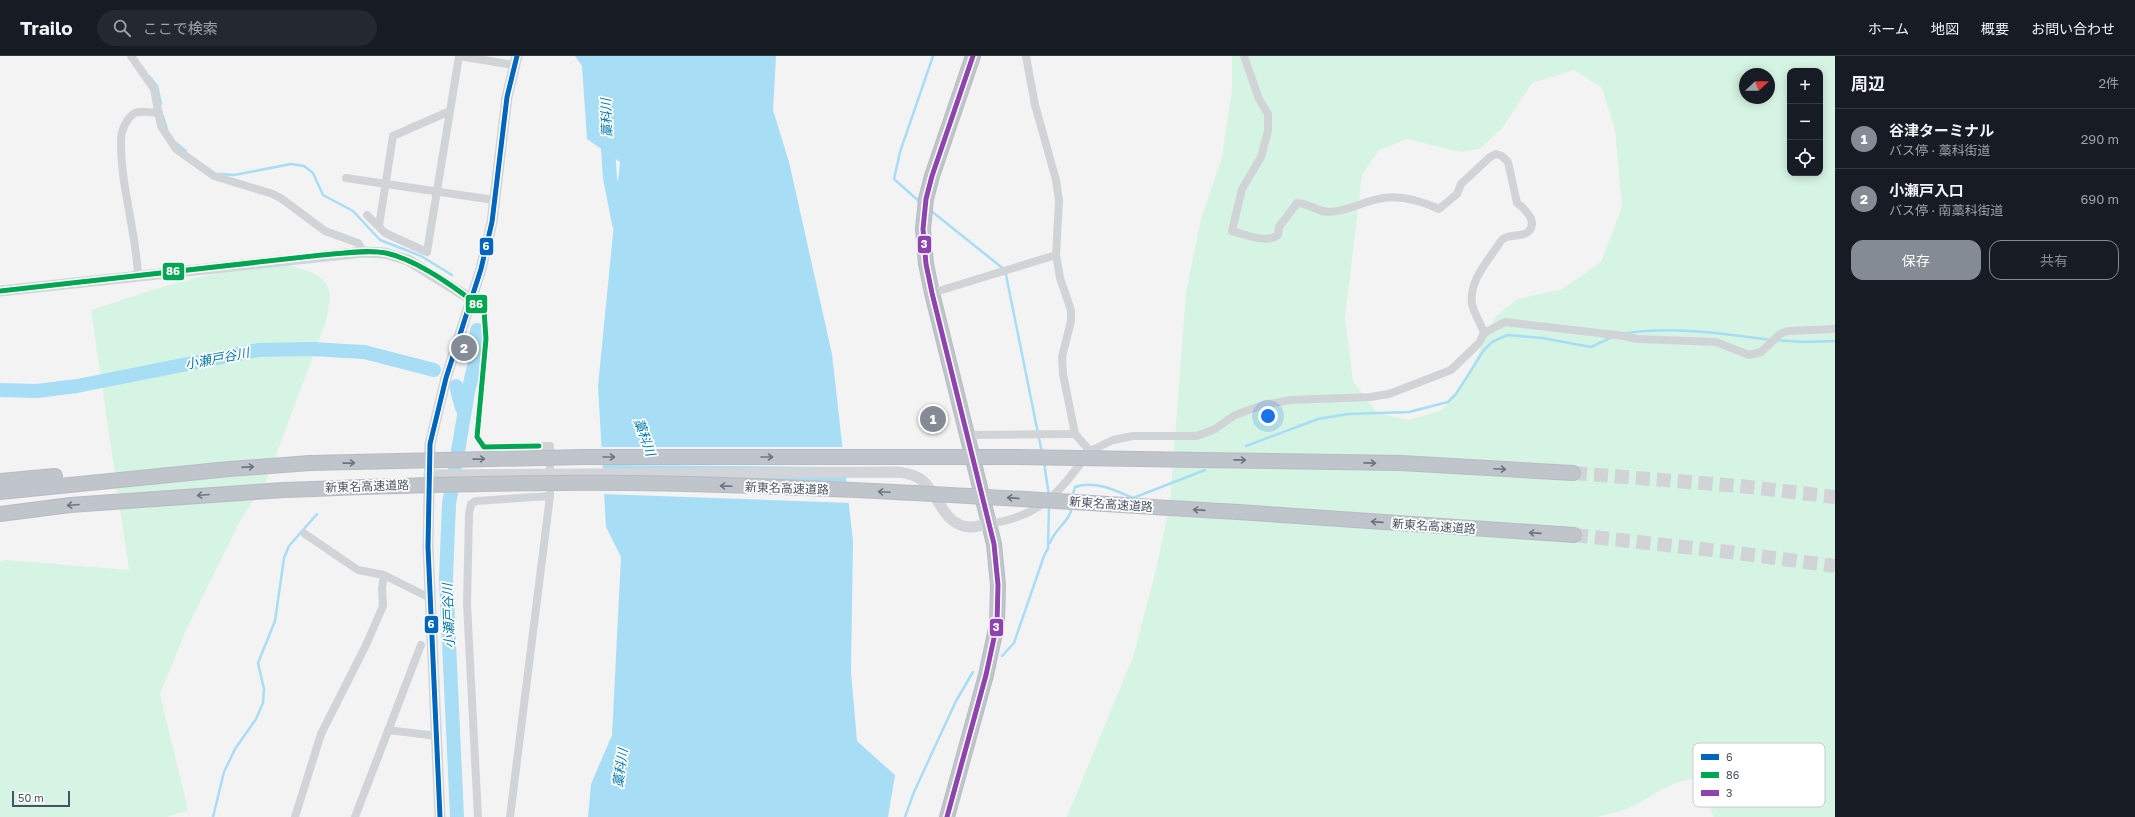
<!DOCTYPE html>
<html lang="ja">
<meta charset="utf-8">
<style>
:root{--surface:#171b24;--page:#242831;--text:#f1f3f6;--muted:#9ea1a6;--line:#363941;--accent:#848b95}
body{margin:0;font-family:"Golos Text","Noto Sans JP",sans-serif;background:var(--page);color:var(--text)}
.controls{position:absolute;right:12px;top:12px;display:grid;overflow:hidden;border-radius:8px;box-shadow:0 2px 10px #0003}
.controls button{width:36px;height:36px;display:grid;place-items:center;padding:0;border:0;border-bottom:1px solid var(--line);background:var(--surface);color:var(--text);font:20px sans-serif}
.compass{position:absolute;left:1739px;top:12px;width:36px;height:36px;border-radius:50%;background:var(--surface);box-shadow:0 2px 10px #0003;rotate:68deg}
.scale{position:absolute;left:12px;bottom:10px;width:58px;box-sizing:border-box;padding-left:4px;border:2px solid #475362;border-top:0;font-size:11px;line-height:14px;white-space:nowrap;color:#475362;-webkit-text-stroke:3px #fff;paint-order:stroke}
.you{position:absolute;left:1268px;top:360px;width:14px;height:14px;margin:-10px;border:3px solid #fff;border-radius:50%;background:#1a73e8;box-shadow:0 0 0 6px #1a73e833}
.badge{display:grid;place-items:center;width:26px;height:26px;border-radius:50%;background:var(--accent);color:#fff;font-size:13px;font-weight:700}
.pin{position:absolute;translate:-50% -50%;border:2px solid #fff;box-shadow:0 1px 4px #0006}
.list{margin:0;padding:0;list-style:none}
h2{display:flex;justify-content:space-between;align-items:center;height:52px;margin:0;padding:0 16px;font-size:17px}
h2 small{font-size:13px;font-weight:400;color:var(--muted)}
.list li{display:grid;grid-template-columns:26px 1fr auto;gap:12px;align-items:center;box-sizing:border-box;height:60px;padding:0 16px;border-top:1px solid var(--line)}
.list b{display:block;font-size:15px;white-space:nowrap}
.list p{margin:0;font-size:13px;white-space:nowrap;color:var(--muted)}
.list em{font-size:13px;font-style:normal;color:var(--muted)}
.actions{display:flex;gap:8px;padding:12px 16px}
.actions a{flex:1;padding:9px 0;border:1px solid var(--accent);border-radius:12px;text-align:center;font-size:14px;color:var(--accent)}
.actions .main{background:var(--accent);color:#fff}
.icon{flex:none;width:22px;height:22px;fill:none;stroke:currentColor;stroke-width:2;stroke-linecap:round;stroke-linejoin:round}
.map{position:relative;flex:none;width:1835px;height:761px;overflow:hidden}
header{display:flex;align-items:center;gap:24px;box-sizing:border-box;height:56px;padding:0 20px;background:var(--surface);border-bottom:1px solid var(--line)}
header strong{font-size:19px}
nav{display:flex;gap:22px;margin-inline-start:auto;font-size:14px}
.search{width:280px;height:36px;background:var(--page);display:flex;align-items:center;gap:10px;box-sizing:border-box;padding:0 14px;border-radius:22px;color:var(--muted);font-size:15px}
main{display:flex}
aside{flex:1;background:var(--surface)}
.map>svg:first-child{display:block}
.green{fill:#d6f4e4;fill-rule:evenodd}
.water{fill:#a7def5}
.pier{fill:#f4f3f3}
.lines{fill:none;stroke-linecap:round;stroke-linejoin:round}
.stream{stroke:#a7def5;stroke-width:2.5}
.river{stroke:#a7def5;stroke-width:14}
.highway-tunnel{stroke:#d1d3d6;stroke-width:14;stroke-dasharray:14 7;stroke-linecap:butt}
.highway-casing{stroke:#b7bbc3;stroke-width:16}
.street{stroke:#d1d4d7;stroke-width:8}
.secondary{stroke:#d1d4d8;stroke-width:11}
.highway{stroke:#c0c5cb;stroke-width:14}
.highway-bridge-casing{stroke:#b7bbc3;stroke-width:16;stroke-linecap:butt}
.highway-bridge{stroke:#c0c5cb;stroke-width:14}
.bus-1-casing{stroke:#fff;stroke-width:8}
.bus-2-casing{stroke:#fff;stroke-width:8}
.bus-3-casing{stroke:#fff;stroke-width:8}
.bus-1{stroke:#0065bd;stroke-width:5}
.bus-2{stroke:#00a651;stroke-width:5}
.bus-3{stroke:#8e44ad;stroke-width:5}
.oneway{stroke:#6b7582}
.labels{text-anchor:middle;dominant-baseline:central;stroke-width:3.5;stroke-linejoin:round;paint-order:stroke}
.street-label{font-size:12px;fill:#475362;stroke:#fff}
.water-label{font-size:13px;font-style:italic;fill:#0279ac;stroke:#fff}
.key{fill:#fff;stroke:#c8cbd0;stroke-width:1}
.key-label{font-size:11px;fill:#475362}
.line-badge{stroke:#fff;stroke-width:1.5}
.badge-label{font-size:11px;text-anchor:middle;font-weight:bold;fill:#fff}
</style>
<header>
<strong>Trailo</strong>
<div class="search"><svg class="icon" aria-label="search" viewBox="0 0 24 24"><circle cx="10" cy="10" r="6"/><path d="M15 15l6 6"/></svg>ここで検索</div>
<nav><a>ホーム</a><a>地図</a><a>概要</a><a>お問い合わせ</a></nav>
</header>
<main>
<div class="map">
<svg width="1835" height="761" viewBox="0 0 1835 761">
<rect width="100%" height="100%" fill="#f4f3f3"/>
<g class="green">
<path d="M1232 0H1835V761H1714L1698 724C1676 719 1648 745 1627 753 1618 757 1607 758 1597 761H1067L1133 601 1156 514 1170 447 1186 236 1201 163 1222 101 1232 33ZM1574 14 1602 32 1615 74 1622 151 1601 206 1562 233 1517 243 1495 261 1469 317 1442 354 1409 364 1377 357 1353 325 1345 262 1362 119 1379 94 1407 83 1461 96 1480 93 1503 71 1532 27ZM1790 15H1820V117H1790ZM1745 18H1769V42H1745Z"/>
<path d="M283 208C302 213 326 216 330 238 331 245 327 256 327 263L267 423 239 467 186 574 160 638 188 754 167 761H0V505L7 504 129 514 91 254C153 234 217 211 283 208Z"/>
</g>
<polygon class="water" points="575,0 776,0 773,54 789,106 832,298 853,485 851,616 857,685 895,719 888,761 588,761 591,728 612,679 621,501 606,471 598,330 620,106 587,83 582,10"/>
<g class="pier">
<polygon points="599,391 845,391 847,411 600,409"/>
<polygon points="601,419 849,426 851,447 602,438"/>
</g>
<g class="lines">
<g class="stream">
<polyline points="149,20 157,30 161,48"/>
<polyline points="163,60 167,73"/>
<polyline points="176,87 186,95"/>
<polyline points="220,118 234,119 291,108 304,110 313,117 323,139 353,155 380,184 421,200 452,219"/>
<polyline points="921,147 894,123 900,96 933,0"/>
<polyline points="930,154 1005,214 1042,397"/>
<path d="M1627 277C1675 270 1723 278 1771 284"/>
<polyline points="1776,284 1804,286 1835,285"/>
<polyline points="1246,390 1318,363 1348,358 1409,356 1448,346 1456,338 1484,294 1492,286 1507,279 1542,282 1591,291 1612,281"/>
<polyline points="1044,406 1049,440"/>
<path d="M1072 441 1075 431C1095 424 1115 434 1133 442L1205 414"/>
<path d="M1050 487C1054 473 1071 465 1072 450"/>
<polyline points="1048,493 1049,449"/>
<polyline points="1002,600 1014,587 1044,500 1048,492"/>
<polyline points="213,761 224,716 235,693 256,663 263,647 264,633 258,607 275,565 284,502 289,490 317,458"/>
<polyline points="905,761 914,736 956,645 973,616"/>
</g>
<g class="river">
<polyline points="607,78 610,122 619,168"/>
<polyline points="456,330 462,352"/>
<polyline points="0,334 37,335 77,330 258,294 311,293 364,296 434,314"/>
<polyline points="457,761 446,522 449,448 468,336 476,302 477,274"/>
</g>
<g class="highway-tunnel">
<polyline points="1573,417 1740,430 1835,441"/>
<polyline points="1574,479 1730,496 1835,510"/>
</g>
<defs>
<g id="highway">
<polyline points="1201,404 1401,407 1573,417"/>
<polyline points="0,425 55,420"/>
<polyline points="0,436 229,413 310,407"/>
<polyline points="1238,456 1574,479"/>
<polyline points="0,458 70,449 284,434"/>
<polyline points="947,761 986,619 997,568 998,529 994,488 932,237 926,208 923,173 926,143 932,120 973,0"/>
</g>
</defs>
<use href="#highway" class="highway-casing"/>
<g class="street">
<polyline points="131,0 154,33 161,70 176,93 214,120 273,138 282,143 325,175 358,187 364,196"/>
<path d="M1244 0 1259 43 1268 58V75L1261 101 1242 133 1232 175C1245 178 1266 188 1278 179L1279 171 1297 147C1309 147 1317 156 1329 156 1345 155 1359 148 1374 144 1396 137 1419 144 1439 153L1457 138 1461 128 1490 101 1496 98 1502 100 1508 106 1517 147C1524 152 1538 165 1529 175 1523 182 1511 177 1503 183 1500 185 1497 192 1494 195 1483 211 1469 228 1472 248 1474 258 1481 267 1484 277"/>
<polyline points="346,122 494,144"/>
<polyline points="367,159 385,177 427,196 459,0 514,9"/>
<polyline points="379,170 393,80 450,55"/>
<path d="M138 220C136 174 120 129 121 83 121 75 126 64 132 59 138 53 151 57 159 57"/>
<polyline points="932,237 1056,199"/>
<polyline points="471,243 484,254 486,283 477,381 484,391 550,390 550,440"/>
<polyline points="967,379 1075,378"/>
<polyline points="1090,395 1113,384 1133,380 1197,380 1215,373 1235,359 1263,349 1291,344 1370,341 1389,338 1451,314 1479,287 1484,277 1505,266 1624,280 1638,283 1716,286 1749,299 1761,296 1780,278 1788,275 1835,273"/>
<path d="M989 468C1044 459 1058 437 1090 395L1075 378 1063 318 1062 301 1071 265V254L1060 222 1056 199 1059 145 1056 124 1035 49 1026 0"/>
<polyline points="305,478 358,514 384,519 430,542"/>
<polyline points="388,674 437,680"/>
<polyline points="295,761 321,678 366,589 383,550 382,532 384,519"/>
<polyline points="355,761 421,589"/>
<polyline points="478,761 467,548 469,458 471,448 476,445 550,440 510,761"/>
</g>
<g class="secondary">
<polyline points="0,235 364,196 385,197 408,204 471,243"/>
<path d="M429 419 898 416C907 417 916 419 923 425 939 440 944 470 970 471 976 471 983 469 989 468"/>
<polyline points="440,761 428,491 430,388 446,322 481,213 492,166 507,41 517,0"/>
</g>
<use href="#highway" class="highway"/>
<defs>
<g id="highway-bridge">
<polyline points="310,407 583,401 1016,401 1201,404"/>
<path d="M284 434C400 429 517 426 634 427 836 430 1037 444 1238 456"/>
</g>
</defs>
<use href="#highway-bridge" class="highway-bridge-casing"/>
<use href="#highway-bridge" class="highway-bridge"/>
<defs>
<polyline id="bus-1" points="440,761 428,491 430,388 446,322 481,213 492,166 507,41 517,0"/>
<path id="bus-2" d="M0 235 322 199C343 198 366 193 386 197 418 204 459 234 484 254L486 283 477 381 484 391 539 390"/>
<polyline id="bus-3" points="947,761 986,619 997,568 998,529 994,488 932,237 926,208 923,173 926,143 932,120 973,0"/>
</defs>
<use href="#bus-1" class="bus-1-casing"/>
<use href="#bus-2" class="bus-2-casing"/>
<use href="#bus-3" class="bus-3-casing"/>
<use href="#bus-1" class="bus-1"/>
<use href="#bus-2" class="bus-2"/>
<use href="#bus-3" class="bus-3"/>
</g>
<defs><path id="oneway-shaft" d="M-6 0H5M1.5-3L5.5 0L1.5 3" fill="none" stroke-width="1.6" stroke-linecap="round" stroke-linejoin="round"/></defs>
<g class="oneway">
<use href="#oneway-shaft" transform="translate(609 401)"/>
<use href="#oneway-shaft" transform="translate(767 401)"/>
<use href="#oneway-shaft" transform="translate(479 403) rotate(-1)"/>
<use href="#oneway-shaft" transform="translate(1240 404) rotate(1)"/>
<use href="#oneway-shaft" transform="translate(349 407) rotate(-1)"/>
<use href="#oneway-shaft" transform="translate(1370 407) rotate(1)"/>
<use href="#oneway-shaft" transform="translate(248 411) rotate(-4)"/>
<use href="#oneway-shaft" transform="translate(1500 413) rotate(3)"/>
<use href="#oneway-shaft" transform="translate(726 430) rotate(-178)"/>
<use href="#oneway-shaft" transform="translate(884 436) rotate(-177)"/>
<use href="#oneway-shaft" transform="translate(203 439) rotate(175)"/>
<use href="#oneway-shaft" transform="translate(1013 442) rotate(-176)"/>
<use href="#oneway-shaft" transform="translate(73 449) rotate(175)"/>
<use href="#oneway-shaft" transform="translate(1199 454) rotate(-176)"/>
<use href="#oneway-shaft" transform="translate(1377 466) rotate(-176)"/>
<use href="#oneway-shaft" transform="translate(1535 477) rotate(-176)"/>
</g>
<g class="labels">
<g class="street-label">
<text transform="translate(367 430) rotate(-2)">新東名高速道路</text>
<text transform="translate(787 432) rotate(2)">新東名高速道路</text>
<text transform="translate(1111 448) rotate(4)">新東名高速道路</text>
<text transform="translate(1434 470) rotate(4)">新東名高速道路</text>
</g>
<g class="water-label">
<text transform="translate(606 62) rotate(-92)">藁科川</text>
<text transform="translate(217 302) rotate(-11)">小瀬戸谷川</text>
<text transform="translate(645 381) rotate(70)">藁科川</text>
<text transform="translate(448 560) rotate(-92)">小瀬戸谷川</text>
<text transform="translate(620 712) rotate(-82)">藁科川</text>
</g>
</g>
<rect x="1693" y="687" width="132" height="64" rx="6" class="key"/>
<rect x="1701" y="698" width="18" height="6" fill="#0065bd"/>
<rect x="1701" y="716" width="18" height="6" fill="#00a651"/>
<rect x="1701" y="734" width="18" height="6" fill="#8e44ad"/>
<g class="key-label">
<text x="1726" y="705">6</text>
<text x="1726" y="723">86</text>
<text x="1726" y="741">3</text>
</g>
<g class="line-badge">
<rect x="917" y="179" width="15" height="19" rx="4" fill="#8e44ad"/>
<rect x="479" y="181" width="15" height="19" rx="4" fill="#0065bd"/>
<rect x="162" y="206" width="23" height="19" rx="4" fill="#00a651"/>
<rect x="465" y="238" width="23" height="20" rx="4" fill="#00a651"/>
<rect x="424" y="559" width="15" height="19" rx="4" fill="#0065bd"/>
<rect x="989" y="562" width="15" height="19" rx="4" fill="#8e44ad"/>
</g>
<g class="badge-label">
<text x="924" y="192">3</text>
<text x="486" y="194">6</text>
<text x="173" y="219">86</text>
<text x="476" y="252">86</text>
<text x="431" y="572">6</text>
<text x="996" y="575">3</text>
</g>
</svg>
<div class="controls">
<button>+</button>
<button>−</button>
<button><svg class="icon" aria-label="locate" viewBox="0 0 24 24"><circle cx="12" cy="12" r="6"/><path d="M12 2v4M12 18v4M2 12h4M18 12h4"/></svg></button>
</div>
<svg class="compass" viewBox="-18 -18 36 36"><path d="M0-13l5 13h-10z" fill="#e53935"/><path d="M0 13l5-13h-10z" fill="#9ea1a6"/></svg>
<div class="scale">50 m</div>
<div class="you"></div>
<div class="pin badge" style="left:933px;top:363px">1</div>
<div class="pin badge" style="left:464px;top:292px">2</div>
</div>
<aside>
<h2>周辺<small>2件</small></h2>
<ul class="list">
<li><span class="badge">1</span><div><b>谷津ターミナル</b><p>バス停 · 藁科街道</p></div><em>290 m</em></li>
<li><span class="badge">2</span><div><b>小瀬戸入口</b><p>バス停 · 南藁科街道</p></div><em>690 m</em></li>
</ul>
<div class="actions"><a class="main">保存</a><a>共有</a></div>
</aside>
</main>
